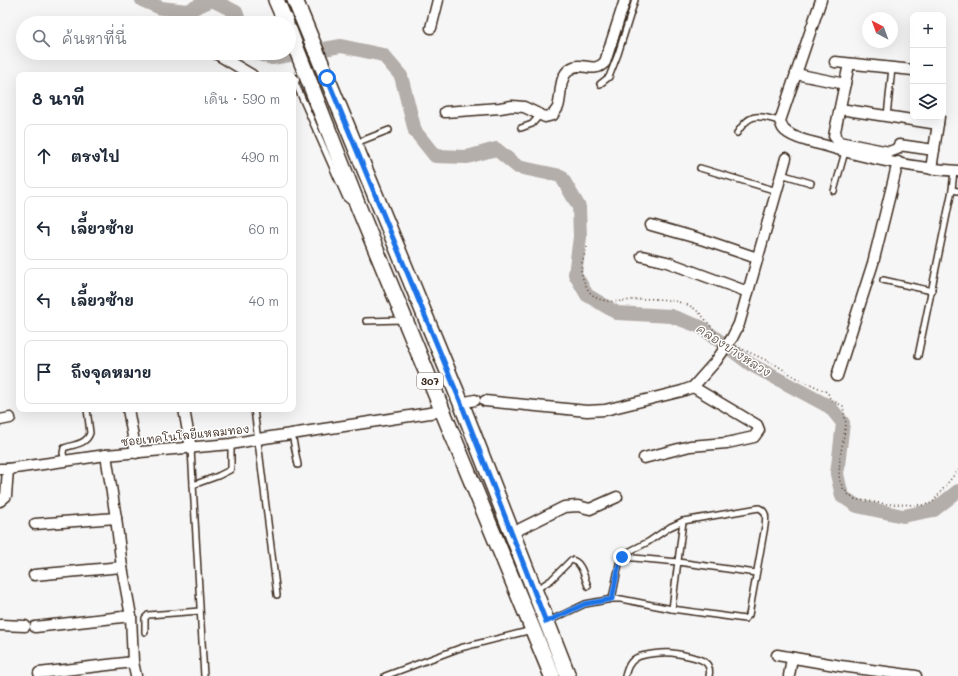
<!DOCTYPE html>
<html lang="th">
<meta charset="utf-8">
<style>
:root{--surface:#fff;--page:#f6f6f7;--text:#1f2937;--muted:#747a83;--line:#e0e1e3}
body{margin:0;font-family:Mali,"Playpen Sans Thai",sans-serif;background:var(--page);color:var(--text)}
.controls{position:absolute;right:12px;top:12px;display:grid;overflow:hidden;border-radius:8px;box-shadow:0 4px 16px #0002}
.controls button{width:36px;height:36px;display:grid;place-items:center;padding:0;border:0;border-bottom:1px solid var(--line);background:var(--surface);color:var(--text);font:20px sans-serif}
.compass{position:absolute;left:862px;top:12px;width:36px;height:36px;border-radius:50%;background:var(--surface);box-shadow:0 4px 16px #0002;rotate:319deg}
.stop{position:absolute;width:12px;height:12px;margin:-9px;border:3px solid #1a73e8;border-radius:50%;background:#fff}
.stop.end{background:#1a73e8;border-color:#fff;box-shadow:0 1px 4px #0008}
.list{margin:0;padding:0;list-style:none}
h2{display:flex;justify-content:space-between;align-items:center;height:52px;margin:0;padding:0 16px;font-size:17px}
h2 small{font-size:13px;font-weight:400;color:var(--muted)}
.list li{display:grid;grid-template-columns:26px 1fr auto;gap:12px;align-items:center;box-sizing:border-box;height:64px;margin:0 8px 8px;padding:0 8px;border:1px solid var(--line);border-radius:8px}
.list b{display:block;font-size:15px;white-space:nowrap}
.list em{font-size:13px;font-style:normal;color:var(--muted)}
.icon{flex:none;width:22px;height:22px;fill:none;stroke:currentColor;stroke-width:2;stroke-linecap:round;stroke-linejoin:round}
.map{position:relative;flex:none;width:958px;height:676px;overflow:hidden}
.search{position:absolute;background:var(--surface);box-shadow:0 4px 16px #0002;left:16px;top:16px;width:280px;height:44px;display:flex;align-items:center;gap:10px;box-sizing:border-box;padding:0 14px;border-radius:22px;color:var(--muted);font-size:15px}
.panel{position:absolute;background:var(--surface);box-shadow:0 4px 16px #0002;left:16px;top:72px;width:280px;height:340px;border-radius:8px}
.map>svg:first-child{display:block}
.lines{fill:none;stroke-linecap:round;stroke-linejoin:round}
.river{stroke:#b4aeaa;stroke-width:14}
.lane-casing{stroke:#3b2a1e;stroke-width:8}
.street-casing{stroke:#3b2a1e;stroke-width:13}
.primary-casing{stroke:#3b2a1e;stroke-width:18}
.path{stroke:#3b2a1e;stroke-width:1.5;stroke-dasharray:1 3;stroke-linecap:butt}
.lane{stroke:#fff;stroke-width:5}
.street{stroke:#fff;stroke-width:10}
.primary{stroke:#fff;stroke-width:15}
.street-bridge-casing{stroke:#3b2a1e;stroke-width:13;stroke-linecap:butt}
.street-bridge{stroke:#fff;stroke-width:10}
.route{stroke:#1a73e8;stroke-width:5}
.labels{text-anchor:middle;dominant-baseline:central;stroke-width:3;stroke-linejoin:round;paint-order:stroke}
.shield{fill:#fff;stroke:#766a62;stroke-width:1}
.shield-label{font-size:10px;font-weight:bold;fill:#3b2a1e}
.street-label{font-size:11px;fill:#3b2a1e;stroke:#fff}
.water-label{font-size:12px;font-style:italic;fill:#65584f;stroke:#fff}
</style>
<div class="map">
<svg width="958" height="676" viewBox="0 0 958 676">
<rect width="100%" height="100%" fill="#f7f6f6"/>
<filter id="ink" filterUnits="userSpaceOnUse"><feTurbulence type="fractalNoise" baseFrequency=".025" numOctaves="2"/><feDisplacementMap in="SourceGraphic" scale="8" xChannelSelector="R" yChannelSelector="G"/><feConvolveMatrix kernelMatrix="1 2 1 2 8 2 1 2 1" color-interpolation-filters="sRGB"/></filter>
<g filter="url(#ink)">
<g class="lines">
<g class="river">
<polyline points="142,0 161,8 187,11 212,0 236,12 240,23"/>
<polyline points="256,53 272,58 341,46 383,55 401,76 415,131 435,156 467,157 496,149 518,167 561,176 579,207 580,237 575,274 587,295 617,313 671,316 701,327 750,364 830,407 843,423 837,474 842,496 857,506 903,516 934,510 958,491"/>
</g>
<defs>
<g id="lane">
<polyline points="294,80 346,198 352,203"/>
<polyline points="600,84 609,77 618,54 635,0"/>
<polyline points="887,116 892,68"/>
<polyline points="521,128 532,124 540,115"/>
<path d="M737 133C751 111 758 116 780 121"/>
<polyline points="356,143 389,130"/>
<polyline points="700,168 777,191"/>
<polyline points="781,174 811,183"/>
<polyline points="952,190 958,191"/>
<polyline points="834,191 845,152"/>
<polyline points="883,280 932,291"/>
<polyline points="366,321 403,320"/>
<polyline points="918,356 952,190 954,171"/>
<polyline points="254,409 277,595"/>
<polyline points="292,434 298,465"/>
<polyline points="191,449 204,676"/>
<path d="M65 461 63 453 64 448C74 444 86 445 90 433L87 409"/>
<polyline points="193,485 218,476 230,470 231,469 231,444"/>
<path d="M537 589 551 580 571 560C582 561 584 577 588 586"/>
<polyline points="612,599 619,564 623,557 678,562 756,573"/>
<polyline points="672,609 683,521"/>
<path d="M549 621 585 604 612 599H621L672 609 745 619 749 615 765 526C766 518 767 511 759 508L683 521 670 527 648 542 628 552 623 557"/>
<polyline points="145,632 145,618 148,615 200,611"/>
<polyline points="385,676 460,648 532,630"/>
<path d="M625 676C627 669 629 662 636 658 643 654 664 652 672 653 680 654 703 658 707 664 710 668 710 672 709 676"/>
</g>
<g id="street">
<path d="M821 0 780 121C782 127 783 130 788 133 798 140 812 142 823 145 866 158 913 168 958 171"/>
<polyline points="431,28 438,0"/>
<polyline points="215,53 252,75"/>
<polyline points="835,62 913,70"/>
<polyline points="849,64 834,136 839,142 889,152 897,149 899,145 934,150"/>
<polyline points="796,74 845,84"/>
<polyline points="293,80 294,80"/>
<polyline points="840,109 938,124"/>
<path d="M445 112 500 108 512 106 524 107 545 117 553 115C554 112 557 110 558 107 562 95 558 78 570 69 582 60 593 75 605 62L625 0"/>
<polyline points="931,169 939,117"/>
<polyline points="651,225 704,240 757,258"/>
<polyline points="642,256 667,262 748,292"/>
<polyline points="732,338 739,324 748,292 786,158"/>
<polyline points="837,376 873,263 898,162"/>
<polyline points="485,401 587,411 605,410 682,391 693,387 716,361"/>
<polyline points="461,403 475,400"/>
<polyline points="128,409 136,453"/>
<polyline points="184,409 191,449"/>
<polyline points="0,420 10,418"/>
<polyline points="106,455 116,518 122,567 131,616 133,662 136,676"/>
<polyline points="644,458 690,446 727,443 754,437 759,430 757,425 693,387"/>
<polyline points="0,469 8,469 106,455 231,444 258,439 443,411"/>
<polyline points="0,501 6,496 8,469"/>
<polyline points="35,524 116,518"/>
<polyline points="512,533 564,507 578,506 590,509 617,497"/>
<polyline points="34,575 122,567"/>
<polyline points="0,625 25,626"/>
<polyline points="35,627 131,616"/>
<polyline points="777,655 841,666 916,676"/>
<polyline points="39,673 133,662"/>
<polyline points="789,676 792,658"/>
</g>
<g id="primary">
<polyline points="276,0 286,23"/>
<polyline points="295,0 461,403 568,676"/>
<polyline points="289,30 360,211 552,676"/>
</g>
</defs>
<use href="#lane" class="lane-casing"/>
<use href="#street" class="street-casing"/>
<use href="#primary" class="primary-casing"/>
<g class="path">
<path d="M587 247C585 254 581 263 581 270 582 277 584 282 587 288 598 308 624 300 642 299 655 298 676 300 688 305 700 310 709 325 718 335L721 337"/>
<polyline points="736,346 776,365 795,377 825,391 828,393 830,399 843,406 846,424 840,457 839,476 840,481 843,488 848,494 854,499 886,504 923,505 932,503 958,470"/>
</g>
<use href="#lane" class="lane"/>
<use href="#street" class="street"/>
<use href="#primary" class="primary"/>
<defs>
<polyline id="street-bridge" points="716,361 732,338"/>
</defs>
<use href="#street-bridge" class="street-bridge-casing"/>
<use href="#street-bridge" class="street-bridge"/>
</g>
</g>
<g class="lines" filter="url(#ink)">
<polyline class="route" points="327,78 461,403 546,622 585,604 612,599 619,564 622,557"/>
</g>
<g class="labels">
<rect class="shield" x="417" y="373" width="26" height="16" rx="3"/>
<g class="shield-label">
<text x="430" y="381">307</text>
</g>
<g class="street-label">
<text transform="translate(185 435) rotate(-6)">ซอยเทคโนโลยีแหลมทอง</text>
</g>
<g class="water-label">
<text transform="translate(734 350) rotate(33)">คลองบางหลวง</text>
</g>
</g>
</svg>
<div class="controls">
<button>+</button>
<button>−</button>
<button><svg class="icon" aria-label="layers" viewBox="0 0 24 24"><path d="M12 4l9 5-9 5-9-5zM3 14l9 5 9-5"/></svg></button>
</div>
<svg class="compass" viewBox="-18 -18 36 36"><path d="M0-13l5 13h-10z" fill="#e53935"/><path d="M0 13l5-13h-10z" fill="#747a83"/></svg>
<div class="stop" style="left:327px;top:78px"></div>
<div class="stop end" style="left:622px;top:557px"></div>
<div class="search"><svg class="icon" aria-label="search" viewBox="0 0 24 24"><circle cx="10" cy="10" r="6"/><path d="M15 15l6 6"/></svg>ค้นหาที่นี่</div>
<section class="panel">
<h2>8 นาที<small>เดิน · 590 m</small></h2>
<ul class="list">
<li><svg class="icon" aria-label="ahead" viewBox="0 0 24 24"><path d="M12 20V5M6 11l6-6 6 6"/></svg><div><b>ตรงไป</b></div><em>490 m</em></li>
<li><svg class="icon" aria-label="left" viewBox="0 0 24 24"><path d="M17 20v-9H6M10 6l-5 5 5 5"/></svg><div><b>เลี้ยวซ้าย</b></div><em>60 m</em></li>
<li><svg class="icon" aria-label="left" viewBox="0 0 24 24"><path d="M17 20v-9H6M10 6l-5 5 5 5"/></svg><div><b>เลี้ยวซ้าย</b></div><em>40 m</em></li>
<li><svg class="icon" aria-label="arrive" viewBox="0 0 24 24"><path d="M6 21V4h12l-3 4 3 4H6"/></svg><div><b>ถึงจุดหมาย</b></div></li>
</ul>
</section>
</div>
